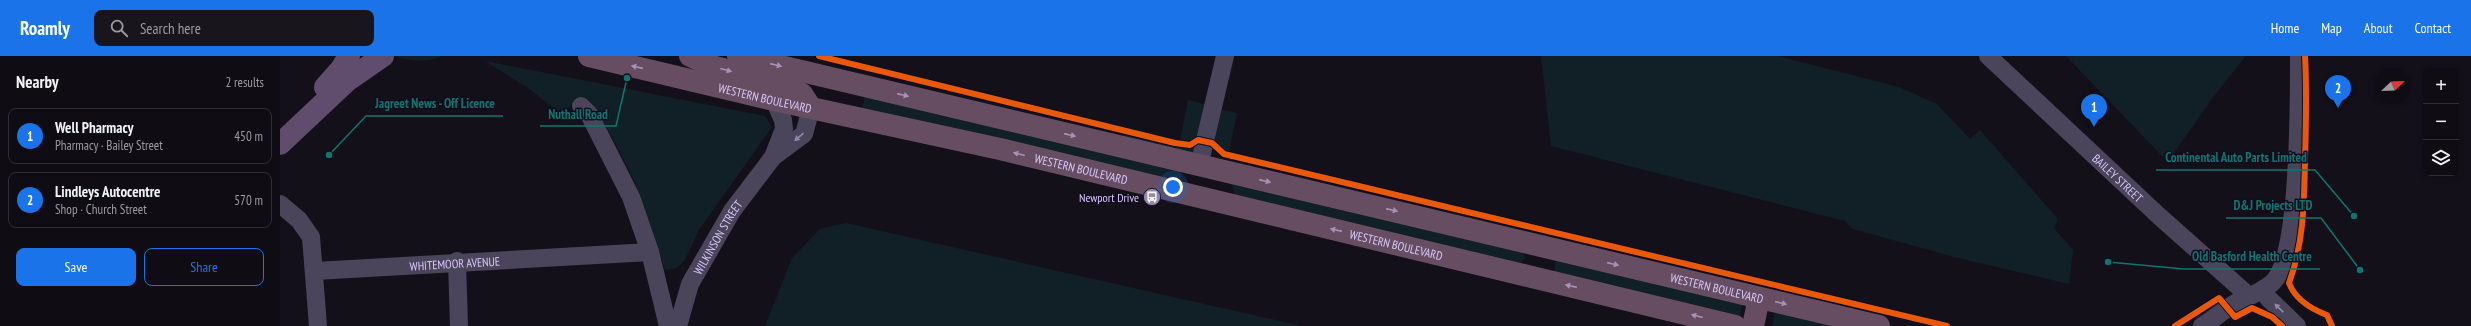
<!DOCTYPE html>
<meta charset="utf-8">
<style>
:root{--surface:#0f0c14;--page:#18151d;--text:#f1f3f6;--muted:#9b9ba0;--line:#2f2c34;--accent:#1a73e8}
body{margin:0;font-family:"PT Sans Narrow",sans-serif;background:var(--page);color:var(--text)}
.controls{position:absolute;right:12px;top:12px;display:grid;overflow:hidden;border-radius:8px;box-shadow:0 2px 6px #0003}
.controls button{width:36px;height:36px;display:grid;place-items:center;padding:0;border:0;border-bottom:1px solid var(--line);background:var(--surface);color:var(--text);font:20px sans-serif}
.compass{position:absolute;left:2095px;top:12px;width:36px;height:36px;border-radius:50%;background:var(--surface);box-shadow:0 2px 6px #0003;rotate:67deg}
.you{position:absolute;left:893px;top:131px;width:14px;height:14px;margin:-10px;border:3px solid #fff;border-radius:50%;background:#1a73e8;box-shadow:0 0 0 6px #1a73e833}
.badge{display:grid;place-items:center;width:26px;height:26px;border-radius:50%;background:var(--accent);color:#fff;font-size:13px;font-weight:700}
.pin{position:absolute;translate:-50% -33px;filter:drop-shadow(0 1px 2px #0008)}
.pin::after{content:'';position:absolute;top:21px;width:14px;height:12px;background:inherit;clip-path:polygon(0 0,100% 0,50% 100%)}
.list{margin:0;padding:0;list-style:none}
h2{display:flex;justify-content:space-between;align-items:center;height:52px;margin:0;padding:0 16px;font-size:17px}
h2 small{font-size:13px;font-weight:400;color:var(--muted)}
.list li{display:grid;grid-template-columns:26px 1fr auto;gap:12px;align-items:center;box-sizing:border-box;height:56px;margin:0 8px 8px;padding:0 8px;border:1px solid var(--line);border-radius:8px}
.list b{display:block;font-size:15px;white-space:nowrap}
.list p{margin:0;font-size:13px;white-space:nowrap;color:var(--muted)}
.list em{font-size:13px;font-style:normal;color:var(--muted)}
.actions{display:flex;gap:8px;padding:12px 16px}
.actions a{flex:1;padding:9px 0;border:1px solid var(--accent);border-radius:8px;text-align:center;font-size:14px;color:var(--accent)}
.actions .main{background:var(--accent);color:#fff}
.icon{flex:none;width:22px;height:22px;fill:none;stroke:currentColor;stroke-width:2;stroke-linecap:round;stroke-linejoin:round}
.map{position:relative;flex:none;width:2191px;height:270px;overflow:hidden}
header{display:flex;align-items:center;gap:24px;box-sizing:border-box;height:56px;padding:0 20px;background:var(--accent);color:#fff}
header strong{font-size:19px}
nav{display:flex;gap:22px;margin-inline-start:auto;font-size:14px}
.search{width:280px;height:36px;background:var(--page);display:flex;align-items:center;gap:10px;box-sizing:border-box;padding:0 14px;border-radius:8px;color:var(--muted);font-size:15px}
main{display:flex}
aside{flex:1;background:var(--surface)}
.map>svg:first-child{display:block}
.green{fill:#102026}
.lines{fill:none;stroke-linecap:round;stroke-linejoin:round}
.minor{stroke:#4a455b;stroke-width:18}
.major{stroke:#604d6d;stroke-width:22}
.highway{stroke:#674d61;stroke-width:22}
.cycleway-casing{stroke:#130c1e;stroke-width:8}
.cycleway{stroke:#e8590c;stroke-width:6}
.oneway{fill:#a791b8}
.oneway2{fill:#9287ad}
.labels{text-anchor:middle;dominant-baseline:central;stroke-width:3;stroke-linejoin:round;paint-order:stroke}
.street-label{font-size:12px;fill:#dbc9ff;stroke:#130c1e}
.poi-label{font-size:12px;fill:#dbc9ff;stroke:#130c1e;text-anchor:end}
.leader{fill:none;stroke:#0f766e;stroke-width:1.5}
.callout-dot{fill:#0f766e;stroke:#130c1e;stroke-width:1.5}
.callout-label{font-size:13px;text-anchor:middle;font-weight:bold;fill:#0f766e;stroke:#130c1e;stroke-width:3;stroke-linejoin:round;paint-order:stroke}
</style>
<header>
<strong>Roamly</strong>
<div class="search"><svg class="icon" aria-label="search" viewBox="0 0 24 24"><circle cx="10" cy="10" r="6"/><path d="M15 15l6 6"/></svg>Search here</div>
<nav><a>Home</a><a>Map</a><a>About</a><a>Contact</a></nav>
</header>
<main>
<aside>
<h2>Nearby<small>2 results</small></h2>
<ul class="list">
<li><span class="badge">1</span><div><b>Well Pharmacy</b><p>Pharmacy · Bailey Street</p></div><em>450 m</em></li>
<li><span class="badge">2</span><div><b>Lindleys Autocentre</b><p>Shop · Church Street</p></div><em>570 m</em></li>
</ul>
<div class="actions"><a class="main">Save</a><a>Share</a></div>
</aside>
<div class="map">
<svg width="2191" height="270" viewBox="0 0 2191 270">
<rect width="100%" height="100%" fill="#14101a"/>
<g class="green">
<path d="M118 0H162C147 7 132 5 117 1Z"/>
<polygon points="1261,0 1498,0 1619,31 1657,48 1690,83 1700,74 1778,163 1774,172 1793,194 1789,228 1674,201 1573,173 1565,165 1271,90"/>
<polygon points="1786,0 1966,0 1934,40 1891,101 1882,100"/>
<polygon points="205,5 485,60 492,71 419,174 405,204 397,212 385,214 355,126 334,84 319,60 293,47 282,59 248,32"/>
<path d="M585 39 900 114 902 124 898 126C792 104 688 74 582 53Z"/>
<polygon points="908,44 928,49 920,82 915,81 910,87 900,85"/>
<polygon points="939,53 957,57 949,96 944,95 933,81"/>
<polygon points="844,78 917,93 909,98 843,84"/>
<polygon points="950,125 1241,193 1245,202 1239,209 957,143"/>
<polygon points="566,167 1022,270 485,270 512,202 540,173"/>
<polygon points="1276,202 1463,246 1459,263 1274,218"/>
<polygon points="1496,254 1564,270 1492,270"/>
</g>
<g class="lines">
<g class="minor">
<path id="s1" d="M1708 0 1879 160 1969 240"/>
<polyline points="301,50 309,58 351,141 370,196 388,270"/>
<polyline points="493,101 524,78 531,52"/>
<polyline points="919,110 945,0"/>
<polyline points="0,148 19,164 31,181 38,270"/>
<polyline points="177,205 179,270"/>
<path id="s2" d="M35 215 370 196"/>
<polyline points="1983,233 1988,242 2017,270"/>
<path id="s3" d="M398 270 410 228 452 155 493 101 504 73 503 64 494 44"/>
<path d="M1922 270C1934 263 1945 253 1957 246 1969 240 1985 235 1994 225 2020 196 2019 43 2019 0"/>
</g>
<g class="major">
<polyline points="45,31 61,13 69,0"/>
<polyline points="0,88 67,25 103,0"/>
</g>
<g class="highway">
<path id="s4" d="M309 0 494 44 720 93 1455 270"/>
<polyline points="410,0 435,11 503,29 522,38 529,49"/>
<path id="s5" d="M458 0 1599 270"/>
<polyline points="1473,270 1479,242"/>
</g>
<defs>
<g id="cycleway">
<polyline points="539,0 895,87 910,89 918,84 932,87 944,98 1667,270"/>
<path d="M2025 0C2027 35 2026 69 2025 104 2024 146 2024 187 2009 227 2015 243 2031 253 2047 259L2052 270"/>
<polyline points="1895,270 1939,242 1955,261 1972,252 1992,261 2002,270"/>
</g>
</defs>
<use href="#cycleway" class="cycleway-casing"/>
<use href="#cycleway" class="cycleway"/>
</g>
<defs><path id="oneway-solid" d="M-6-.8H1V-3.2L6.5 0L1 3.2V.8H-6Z"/></defs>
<g class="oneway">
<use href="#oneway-solid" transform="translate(496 9) rotate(13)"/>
<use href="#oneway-solid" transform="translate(357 11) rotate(-167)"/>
<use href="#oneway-solid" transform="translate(446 14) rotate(15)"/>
<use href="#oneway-solid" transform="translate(623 39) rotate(13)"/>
<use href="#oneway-solid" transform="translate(790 79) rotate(13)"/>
<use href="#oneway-solid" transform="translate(739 98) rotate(-166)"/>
<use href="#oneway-solid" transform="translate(985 125) rotate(13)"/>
<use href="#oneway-solid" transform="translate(1112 154) rotate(13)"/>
<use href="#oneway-solid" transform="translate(1056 174) rotate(-167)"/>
<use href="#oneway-solid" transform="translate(1333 208) rotate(13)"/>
<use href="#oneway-solid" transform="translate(1291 230) rotate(-167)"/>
<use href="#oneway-solid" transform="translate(1501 247) rotate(13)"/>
<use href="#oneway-solid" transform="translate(1417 260) rotate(-166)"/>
</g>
<g class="oneway2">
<use href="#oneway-solid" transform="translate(519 81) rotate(139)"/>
<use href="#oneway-solid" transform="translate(1999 252) rotate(-136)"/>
</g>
<defs>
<symbol id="bus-disc" viewBox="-11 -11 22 22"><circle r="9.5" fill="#9588af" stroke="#130c1e"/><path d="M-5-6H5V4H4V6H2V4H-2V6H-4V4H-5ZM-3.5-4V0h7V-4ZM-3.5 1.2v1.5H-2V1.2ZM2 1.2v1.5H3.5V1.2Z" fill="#fff"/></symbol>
</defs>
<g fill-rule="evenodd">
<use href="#bus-disc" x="862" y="131" width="20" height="20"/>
</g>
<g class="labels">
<g class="street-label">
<text stroke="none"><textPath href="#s4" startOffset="181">WESTERN BOULEVARD</textPath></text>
<text stroke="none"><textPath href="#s4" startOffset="505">WESTERN BOULEVARD</textPath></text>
<text stroke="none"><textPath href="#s1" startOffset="178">BAILEY STREET</textPath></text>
<text stroke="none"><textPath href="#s3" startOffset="98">WILKINSON STREET</textPath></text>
<text stroke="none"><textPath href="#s4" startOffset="829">WESTERN BOULEVARD</textPath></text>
<text stroke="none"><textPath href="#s2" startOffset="140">WHITEMOOR AVENUE</textPath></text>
<text stroke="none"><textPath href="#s5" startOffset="1006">WESTERN BOULEVARD</textPath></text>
</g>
<g class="poi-label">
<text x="859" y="141">Newport Drive</text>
</g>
</g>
<path class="leader" d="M49 99L86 60H223M347 22L336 70H260M2074 160L2035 114H1876M2080 214L2041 162H1946M1828 206L1904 213H2040"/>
<g class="callout-dot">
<circle cx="49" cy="99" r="4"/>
<circle cx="347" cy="22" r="4"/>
<circle cx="2074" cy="160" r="4"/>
<circle cx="2080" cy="214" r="4"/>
<circle cx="1828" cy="206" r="4"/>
</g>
<g class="callout-label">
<text x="155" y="52">Jagreet News - Off Licence</text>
<text x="298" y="63">Nuthall Road</text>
<text x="1956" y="106">Continental Auto Parts Limited</text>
<text x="1993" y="154">D&amp;J Projects LTD</text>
<text x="1972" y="205">Old Basford Health Centre</text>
</g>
</svg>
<div class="controls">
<button>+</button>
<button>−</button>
<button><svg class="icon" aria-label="layers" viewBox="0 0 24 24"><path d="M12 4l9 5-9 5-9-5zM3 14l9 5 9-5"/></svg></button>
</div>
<svg class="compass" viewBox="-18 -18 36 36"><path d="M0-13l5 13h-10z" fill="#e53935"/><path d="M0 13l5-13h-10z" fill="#9b9ba0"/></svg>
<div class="you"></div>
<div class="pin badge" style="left:1814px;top:71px">1</div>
<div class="pin badge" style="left:2058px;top:52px">2</div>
</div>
</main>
